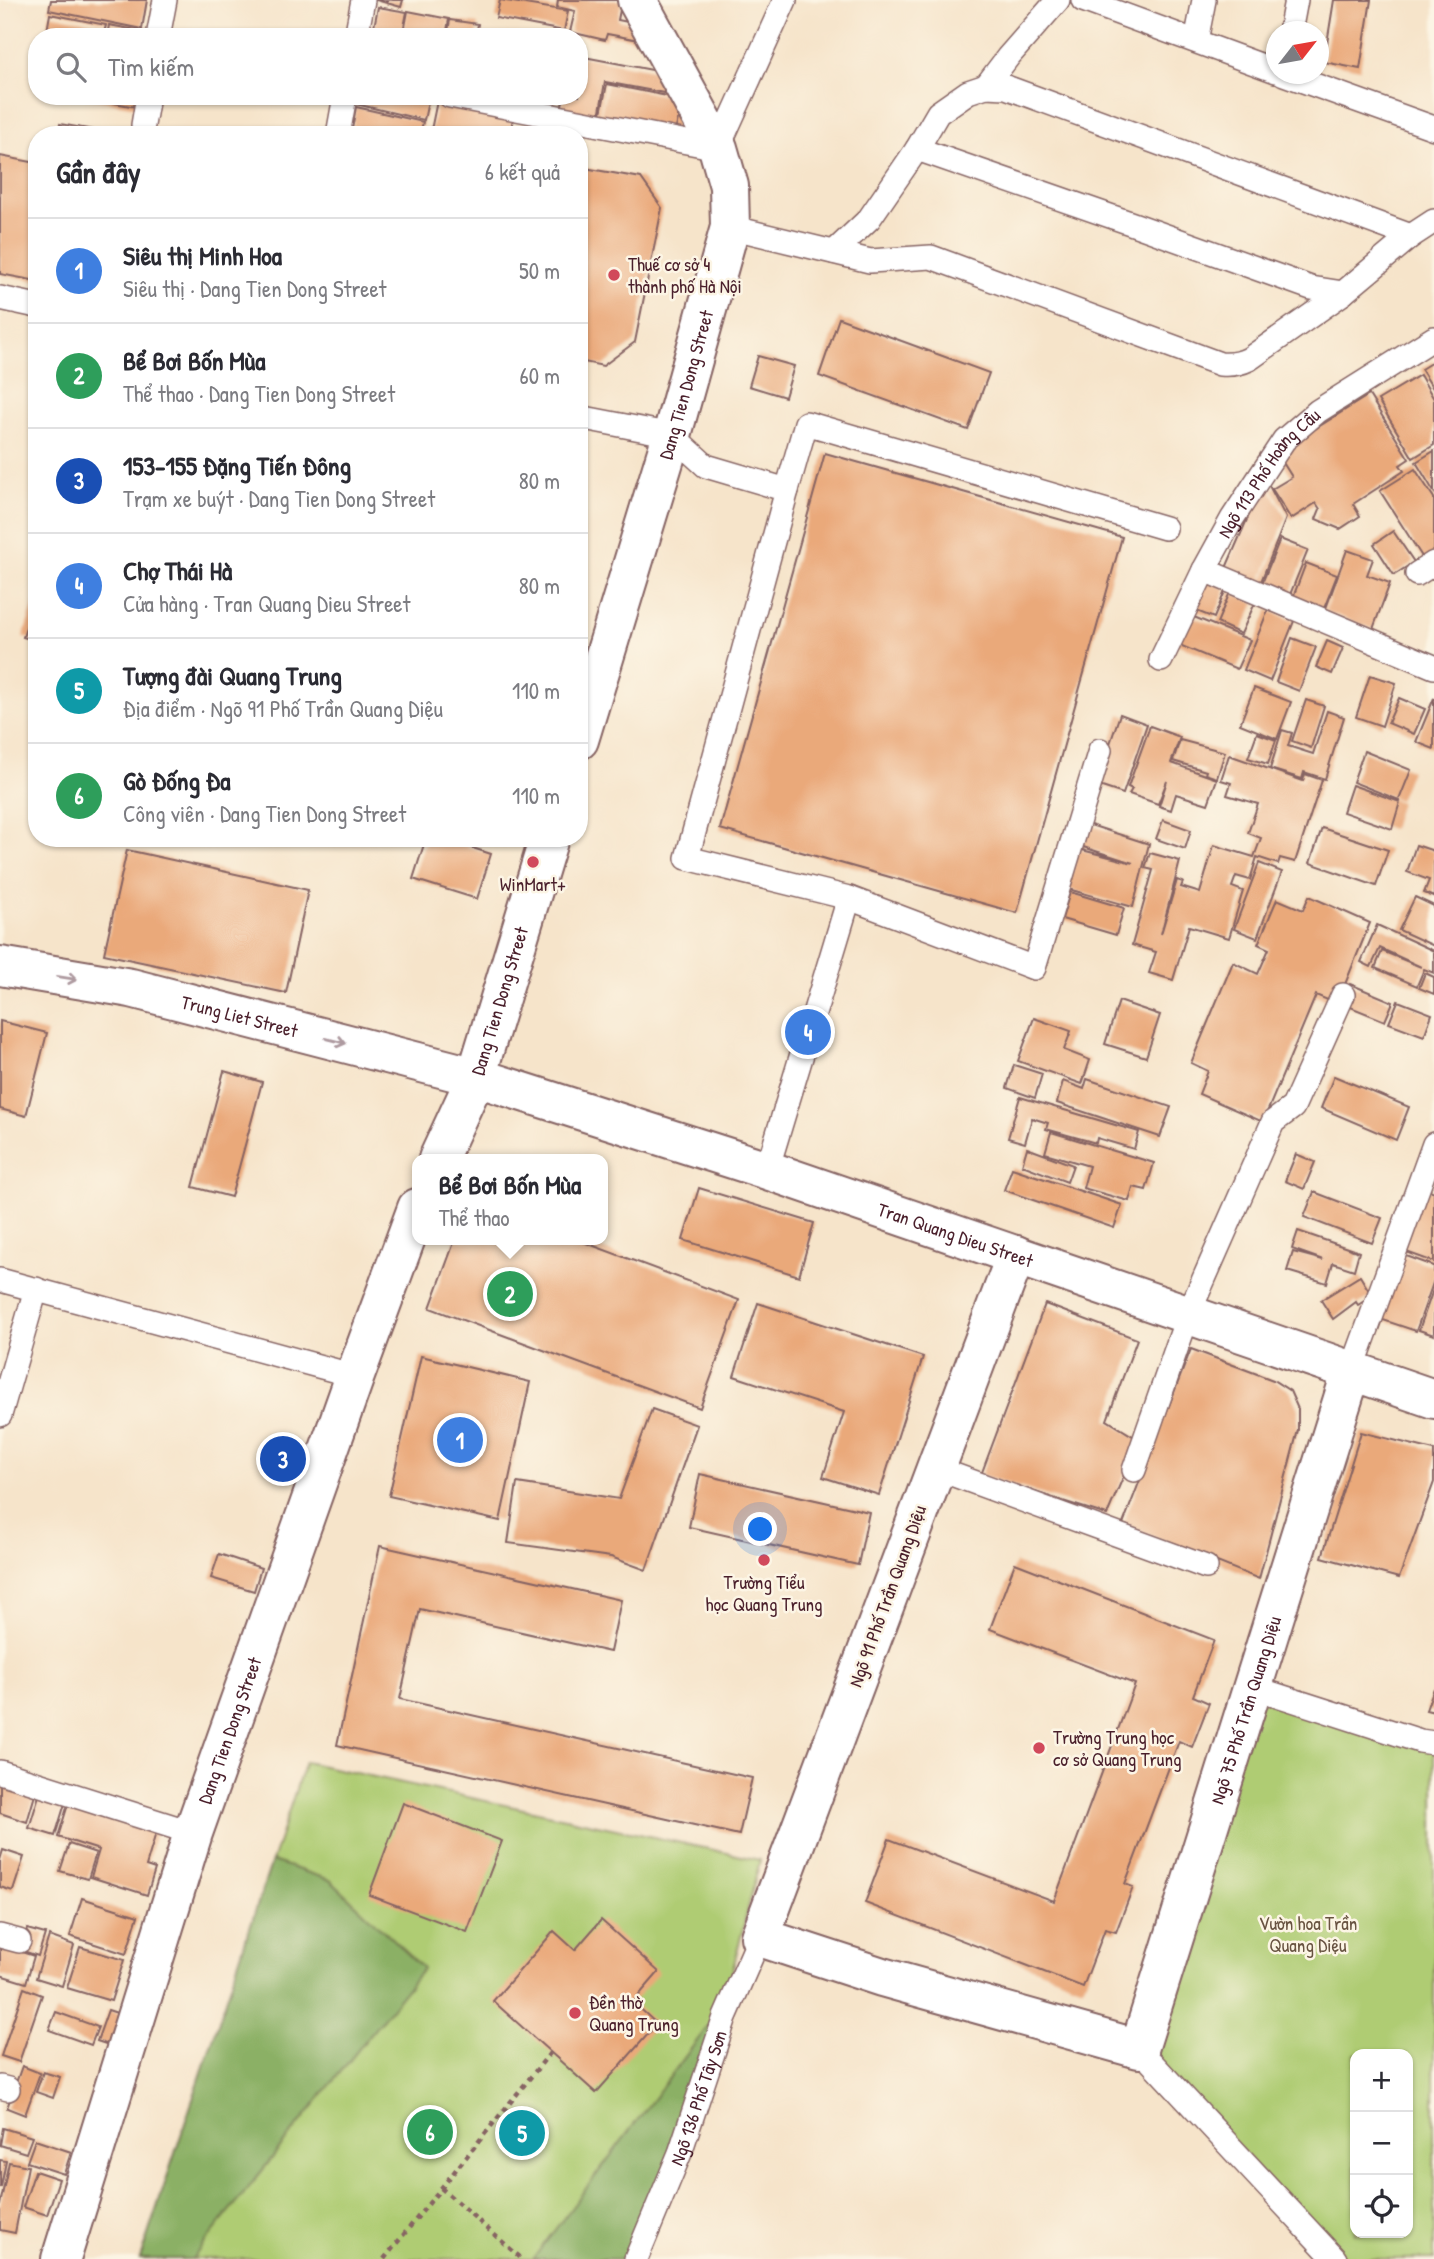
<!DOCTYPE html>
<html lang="vi">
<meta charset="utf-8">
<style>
:root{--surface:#fff;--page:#f7f7f7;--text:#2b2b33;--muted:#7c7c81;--line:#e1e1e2;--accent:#d1495b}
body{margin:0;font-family:"Patrick Hand",sans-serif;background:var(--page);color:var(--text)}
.controls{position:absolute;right:21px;bottom:21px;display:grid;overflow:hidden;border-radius:14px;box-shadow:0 2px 5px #0004}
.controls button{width:63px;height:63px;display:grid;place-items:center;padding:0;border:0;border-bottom:2px solid var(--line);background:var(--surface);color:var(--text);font:35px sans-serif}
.compass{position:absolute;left:1266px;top:21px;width:63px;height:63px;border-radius:50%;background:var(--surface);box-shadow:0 2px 5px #0004;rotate:59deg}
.you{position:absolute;left:761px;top:1530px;width:24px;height:24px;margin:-18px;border:5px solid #fff;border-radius:50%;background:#1a73e8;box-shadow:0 0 0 10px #1a73e833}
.badge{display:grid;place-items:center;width:46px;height:46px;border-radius:50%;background:var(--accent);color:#fff;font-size:23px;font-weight:700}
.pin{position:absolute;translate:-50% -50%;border:4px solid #fff;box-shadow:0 2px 7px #0006}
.popup{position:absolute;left:412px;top:1154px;width:196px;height:91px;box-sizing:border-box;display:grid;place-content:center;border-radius:14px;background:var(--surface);filter:drop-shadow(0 2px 5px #0005);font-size:23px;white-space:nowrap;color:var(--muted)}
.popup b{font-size:26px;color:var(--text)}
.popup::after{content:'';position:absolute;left:50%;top:100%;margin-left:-14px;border:14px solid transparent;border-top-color:var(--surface)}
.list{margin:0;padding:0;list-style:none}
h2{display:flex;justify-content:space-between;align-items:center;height:91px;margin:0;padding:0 28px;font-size:30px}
h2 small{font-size:23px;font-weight:400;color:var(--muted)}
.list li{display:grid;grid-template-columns:46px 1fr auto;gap:21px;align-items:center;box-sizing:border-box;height:105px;padding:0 28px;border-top:2px solid var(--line)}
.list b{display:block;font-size:26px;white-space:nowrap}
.list p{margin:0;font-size:23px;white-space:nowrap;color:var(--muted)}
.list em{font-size:23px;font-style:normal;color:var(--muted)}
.icon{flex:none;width:38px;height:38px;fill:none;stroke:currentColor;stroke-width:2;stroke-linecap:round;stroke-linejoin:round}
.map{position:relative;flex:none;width:1434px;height:2259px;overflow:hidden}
.search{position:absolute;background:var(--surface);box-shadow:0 2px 5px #0004;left:28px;top:28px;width:560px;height:77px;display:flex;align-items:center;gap:18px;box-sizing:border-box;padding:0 24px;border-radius:28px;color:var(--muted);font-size:26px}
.panel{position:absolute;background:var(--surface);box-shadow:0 2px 5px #0004;left:28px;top:126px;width:560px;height:721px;border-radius:28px}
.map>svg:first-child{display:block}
.green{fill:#afcc73;stroke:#7c764f;stroke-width:2;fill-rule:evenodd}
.forest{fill:#8bb065;stroke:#6a6848;stroke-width:2}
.building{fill:#eaa97a}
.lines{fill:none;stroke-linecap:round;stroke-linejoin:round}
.service-casing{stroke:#866463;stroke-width:26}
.minor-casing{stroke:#866463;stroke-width:42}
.tertiary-casing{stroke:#866463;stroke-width:42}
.path{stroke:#866463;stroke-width:4.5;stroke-dasharray:5 5;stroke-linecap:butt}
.service{stroke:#fff;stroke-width:23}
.minor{stroke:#fff;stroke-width:38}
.tertiary{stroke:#fff;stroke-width:38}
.oneway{stroke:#ae9aa0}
.poi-dot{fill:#d1495b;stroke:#fcf5e5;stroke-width:2.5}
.labels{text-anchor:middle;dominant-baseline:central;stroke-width:5;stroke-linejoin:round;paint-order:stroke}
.poi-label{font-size:19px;fill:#4a1f2b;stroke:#fcf5e5;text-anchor:start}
.street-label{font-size:19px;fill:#4a1f2b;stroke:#fcf5e5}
.park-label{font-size:19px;fill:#685341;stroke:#fcf5e5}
</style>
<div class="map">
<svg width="1434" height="2259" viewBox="0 0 1434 2259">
<rect width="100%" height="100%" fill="#fcf5e5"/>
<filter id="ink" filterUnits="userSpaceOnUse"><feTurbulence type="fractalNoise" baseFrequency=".0143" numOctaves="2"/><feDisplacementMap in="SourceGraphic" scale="14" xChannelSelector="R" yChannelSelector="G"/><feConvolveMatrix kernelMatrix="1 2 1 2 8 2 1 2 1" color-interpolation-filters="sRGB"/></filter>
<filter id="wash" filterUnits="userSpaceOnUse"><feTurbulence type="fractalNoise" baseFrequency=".00686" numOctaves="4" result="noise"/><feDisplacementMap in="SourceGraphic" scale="28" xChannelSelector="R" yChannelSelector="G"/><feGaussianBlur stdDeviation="1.57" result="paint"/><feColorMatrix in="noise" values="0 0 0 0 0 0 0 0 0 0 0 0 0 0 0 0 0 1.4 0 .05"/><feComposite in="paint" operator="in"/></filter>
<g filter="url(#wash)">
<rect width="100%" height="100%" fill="#f6e4ca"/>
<g class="green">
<path d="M1252 1687 1434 1743V2259H1335L1139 2049ZM1355 2054H1408V2233H1355Z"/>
<polygon points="305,1762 760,1860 724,2005 634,2259 140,2259"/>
</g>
<g class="forest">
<polygon points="272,1861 330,1880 423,1968 192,2259 140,2259"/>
<polygon points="724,2005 634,2259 533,2259"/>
</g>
<g id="blocks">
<g class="building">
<polygon points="51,0 147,0 142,29 49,10"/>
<polygon points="376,0 403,0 401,7"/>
<polygon points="500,0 568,11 564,31 496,18"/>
<polygon points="558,0 622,0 618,20 642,25 639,40 607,34 605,40 570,32 575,11 557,7"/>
<polygon points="1334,0 1371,0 1360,69 1324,62"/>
<polygon points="378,7 407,12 402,37 372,37"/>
<polygon points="408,11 449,19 446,37 403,37"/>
<polygon points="50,14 106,25 103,37 46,37"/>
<polygon points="450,20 478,24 476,37 447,37"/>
<polygon points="109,25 147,32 146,37 107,37"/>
<polygon points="579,56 668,73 664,93 605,82 599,117 561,110 564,96 579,96"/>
<polygon points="36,69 37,69 37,86 32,85"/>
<polygon points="607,84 682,99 675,133 600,118"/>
<polygon points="77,96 137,96 136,107"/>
<polygon points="358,96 424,96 429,97 424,120 356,104"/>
<polygon points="438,96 514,112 510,135 430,135"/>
<polygon points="356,107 423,122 420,135 378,135 352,129"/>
<polygon points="60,124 111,133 111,135 58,135"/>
<polygon points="0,156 37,163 37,281 0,274"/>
<polygon points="579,167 641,178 662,208 635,342 603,366 579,361"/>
<polygon points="839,318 989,373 968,430 819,376"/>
<polygon points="758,356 794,366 785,397 749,386"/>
<polygon points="1434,361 1434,390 1421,369"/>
<polygon points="1420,375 1434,399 1434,445 1413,458 1378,400"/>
<polygon points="1369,395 1409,459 1400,465 1404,471 1353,504 1360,516 1340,529 1316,519 1320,509 1316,503 1291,519 1272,489 1292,477 1277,453"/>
<polygon points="1434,451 1434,492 1416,462"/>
<polygon points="825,453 1122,537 1017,913 720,829"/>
<polygon points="1415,469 1434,498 1434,558 1426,563 1380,491"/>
<polygon points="1265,478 1286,518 1260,584 1226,568"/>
<polygon points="1393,531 1414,562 1394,575 1374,544"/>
<polygon points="1280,539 1308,550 1289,597 1261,586"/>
<polygon points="1347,550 1373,559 1367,575 1390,583 1373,629 1325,611"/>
<polygon points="1306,563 1337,575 1323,611 1292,600"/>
<polygon points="1202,578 1226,589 1214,618 1189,608"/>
<polygon points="1230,592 1255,603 1241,634 1217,623"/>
<polygon points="37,595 37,641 23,637"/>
<polygon points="1268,610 1294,621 1270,681 1244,670"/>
<polygon points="1189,615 1250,640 1237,669 1177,644"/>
<polygon points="1292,638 1316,647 1299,691 1276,682"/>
<polygon points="1327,641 1343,648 1332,674 1316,667"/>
<polygon points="1370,675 1396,683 1382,726 1356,717"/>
<polygon points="1254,688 1291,702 1277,739 1240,724"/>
<polygon points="1399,698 1425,709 1414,734 1388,723"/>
<polygon points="1434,698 1434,749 1416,742"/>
<polygon points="1306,700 1324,706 1311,748 1292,741"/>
<polygon points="1327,711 1344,717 1325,779 1304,772 1302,779 1270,769 1282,730 1292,733 1288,746 1313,754"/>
<polygon points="1120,714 1147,724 1123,794 1096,785"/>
<polygon points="1150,726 1180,737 1171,763 1217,779 1208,804 1176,794 1171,810 1159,806 1167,781 1158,804 1129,794 1132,789 1128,787"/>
<polygon points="1257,733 1276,740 1268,764 1248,758"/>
<polygon points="1180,740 1225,752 1217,778 1205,774 1206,771 1173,761"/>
<polygon points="1364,751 1411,770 1399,800 1353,782"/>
<polygon points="1229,755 1303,781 1305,774 1322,780 1295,862 1280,858 1278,864 1257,857 1250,880 1236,876 1232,887 1243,891 1229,938 1189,926 1173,980 1149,973 1156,952 1132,945 1153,870 1145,868 1150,853 1180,861 1161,934 1177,880 1183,882 1181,887 1200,893 1214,845 1254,857 1261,838 1248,833 1258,804 1227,795 1231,783 1221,780"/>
<polygon points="1352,785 1400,802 1392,829 1343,812"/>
<polygon points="1163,820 1191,830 1185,849 1156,839"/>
<polygon points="1084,823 1149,844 1133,907 1068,889 1078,849 1133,863 1077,845"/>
<polygon points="1322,828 1388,850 1376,886 1310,863"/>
<polygon points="426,838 442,838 491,854 477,899 413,879"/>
<polygon points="1416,845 1434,851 1434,897 1424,893 1429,880 1407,872"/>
<polygon points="127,850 308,890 286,993 104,954"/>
<polygon points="1259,863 1282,872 1257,938 1234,929"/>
<polygon points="1070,892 1124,908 1116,935 1062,919"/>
<polygon points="1309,896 1370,923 1337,1004 1316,995 1263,1122 1199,1094 1208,1071 1191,1063 1233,962 1258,974 1269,949 1258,944 1277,899 1303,910"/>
<polygon points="1415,897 1434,906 1434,946 1399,930"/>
<polygon points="1377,925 1434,951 1434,973 1424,969 1417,986 1375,968 1382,951 1421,967 1380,948 1371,967 1361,962"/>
<polygon points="1425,973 1434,977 1434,994 1419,988"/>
<polygon points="1350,984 1393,1002 1385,1021 1343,1004"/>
<polygon points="1119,1001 1160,1015 1146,1057 1105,1044"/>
<polygon points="1398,1001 1432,1014 1424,1036 1389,1023"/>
<polygon points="1034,1018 1071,1031 1064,1050 1090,1060 1082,1084 1018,1061"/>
<polygon points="0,1021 47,1033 26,1116 0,1109"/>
<polygon points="1014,1065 1042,1074 1035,1098 1007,1088"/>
<polygon points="224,1071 262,1082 231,1197 193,1187"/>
<polygon points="1334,1076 1409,1107 1396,1140 1321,1108"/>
<polygon points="1087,1079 1171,1107 1160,1137 1057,1103 1063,1081 1084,1089"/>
<polygon points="1020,1097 1139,1132 1134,1149 1097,1138 1096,1143 1046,1129 1048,1123 1032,1118 1025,1143 1008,1138"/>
<polygon points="1051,1132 1154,1163 1146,1190 1133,1187 1129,1201 1083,1188 1089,1166 1045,1153"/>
<polygon points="1027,1148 1073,1165 1067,1182 1022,1165"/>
<polygon points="1296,1154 1315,1162 1304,1189 1285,1181"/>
<polygon points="1012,1168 1122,1205 1114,1228 1004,1190"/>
<polygon points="1422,1187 1434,1192 1434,1262 1398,1249"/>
<polygon points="699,1188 814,1223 799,1276 683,1240"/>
<polygon points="1314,1192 1382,1218 1372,1243 1304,1217"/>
<polygon points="1298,1231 1359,1252 1354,1270 1333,1263 1327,1283 1287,1271 1293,1252 1323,1260 1292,1249"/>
<polygon points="455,1240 578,1240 739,1300 700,1408 430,1308"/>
<polygon points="1398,1253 1434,1266 1434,1280 1416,1331 1374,1317"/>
<polygon points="1360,1276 1372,1296 1358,1305 1356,1302 1333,1319 1321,1300"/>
<polygon points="1434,1287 1434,1335 1419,1330"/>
<polygon points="758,1303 923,1357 879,1495 823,1477 844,1412 734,1376"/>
<polygon points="1045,1304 1137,1339 1107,1420 1139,1440 1107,1515 981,1475"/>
<polygon points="1191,1349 1273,1380 1290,1391 1298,1409 1298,1430 1259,1579 1123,1524"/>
<polygon points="421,1356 530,1382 500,1521 389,1496"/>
<polygon points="652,1409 697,1425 646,1570 611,1557 508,1543 517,1483 619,1499"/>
<polygon points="1361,1432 1434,1450 1434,1482 1399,1578 1322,1557"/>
<polygon points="700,1474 869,1512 858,1565 689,1527"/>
<polygon points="380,1546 621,1600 610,1652 420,1609 400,1699 752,1778 739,1835 337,1745"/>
<polygon points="219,1554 261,1568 254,1591 211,1578"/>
<polygon points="1015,1563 1214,1640 1193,1696 1209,1703 1192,1747 1179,1741 1125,1884 1133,1887 1116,1932 1105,1929 1083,1987 865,1903 889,1839 1054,1901 1135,1684 990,1629"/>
<polygon points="1434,1688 1434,1712 1426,1710"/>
<polygon points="0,1776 37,1788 27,1822 0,1813"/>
<polygon points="41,1789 67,1797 55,1836 29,1828"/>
<polygon points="70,1798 158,1826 146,1866 155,1869 147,1895 91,1877 99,1850 58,1837"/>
<polygon points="403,1803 502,1841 467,1932 369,1895"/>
<polygon points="69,1844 96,1853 88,1879 60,1871"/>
<polygon points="3,1850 24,1857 13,1891 0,1887 0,1860"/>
<polygon points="82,1898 138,1916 126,1954 70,1936"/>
<polygon points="601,1920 659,1972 633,2002 657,2024 596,2093 493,2001 554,1931 575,1950"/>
<polygon points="27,1929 45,1934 38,1956 20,1950"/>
<polygon points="49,1936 74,1945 62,1986 36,1978"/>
<polygon points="0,1945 34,1956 26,1983 0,1975"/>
<polygon points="80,1947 124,1960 111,2001 67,1988"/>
<polygon points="24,1988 42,1995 19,2062 1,2056"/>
<polygon points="108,2010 126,2016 115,2047 97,2041"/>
<polygon points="56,2012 98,2027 91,2045 49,2030"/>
<polygon points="22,2066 40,2073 25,2115 7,2108"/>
<polygon points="43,2072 60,2077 53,2098 36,2092"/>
<polygon points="3,2128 32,2137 26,2153 0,2145"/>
<polygon points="35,2140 71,2152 64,2174 27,2162"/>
<polygon points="0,2160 6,2161 1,2187 0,2187"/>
<polygon points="9,2162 28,2166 15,2233 0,2230 0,2205"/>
<polygon points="35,2171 59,2179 47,2215 23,2207"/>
</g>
</g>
</g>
<g filter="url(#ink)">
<use href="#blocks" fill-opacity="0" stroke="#866463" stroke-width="2"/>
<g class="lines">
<defs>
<g id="service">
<polyline points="1083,0 1276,71"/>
<polyline points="1290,32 1296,0"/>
<polyline points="158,37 165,0"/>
<polyline points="356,37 363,0"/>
<polyline points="1196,41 1204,0"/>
<polyline points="1284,74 1434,128"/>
<polyline points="986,86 1008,57 1058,0"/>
<polyline points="450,96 718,148 785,0"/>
<polyline points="143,125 148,96"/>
<polyline points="338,135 345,96"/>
<polyline points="917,149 1133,224 1311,288 1343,293"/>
<path d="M730 227 870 261 931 257 1220 364C1231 365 1239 364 1249 359L1343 293 1411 236 1434 221"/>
<polyline points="834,252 869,219 917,149 938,113 968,92 986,86 1006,87 1411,236"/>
<polyline points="0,298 37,306"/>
<polyline points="579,417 672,435 706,466 787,490 687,858 849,898 1034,968 1100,750"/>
<polyline points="787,490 806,423 1165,528"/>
<polyline points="1204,570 1434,667"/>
<polyline points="1417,574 1434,563"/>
<path id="s1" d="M1161 660 1204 570 1232 519 1284 440 1318 411 1434 338"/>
<polyline points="767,1170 849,898"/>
<polyline points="0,1280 355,1376"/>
<polyline points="1352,1370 1434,1144"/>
<polyline points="0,1415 36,1289"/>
<polyline points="935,1468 1206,1567"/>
<polyline points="1134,1470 1188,1315 1273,1122 1293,1107 1343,995"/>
<polyline points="1252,1687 1420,1741 1434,1743"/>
<polyline points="0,1772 193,1833"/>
<polyline points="0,1936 19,1941"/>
<polyline points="1139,2049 1335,2259"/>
<polyline points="0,2087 8,2089"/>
<path id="s2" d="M636 2259 680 2153 725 2017 760 1937"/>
</g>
<g id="minor">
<path id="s3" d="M0 966 131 988 476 1077 767 1170 1434 1399"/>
<path id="s4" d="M1016 1255 760 1937 882 1977 1139 2049 1352 1370"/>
</g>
<g id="tertiary">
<path id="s5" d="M579 740 672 435 730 227 729 186 718 148 637 0"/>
<path id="s6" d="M438 1159 476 1077 549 838"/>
<path id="s7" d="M61 2259 193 1833 355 1376 417 1208"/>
</g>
</defs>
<use href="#service" class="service-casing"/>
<use href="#minor" class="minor-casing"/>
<use href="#tertiary" class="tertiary-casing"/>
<g class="path">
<polyline points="441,2188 522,2259"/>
<polyline points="384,2259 550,2053"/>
</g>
<use href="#service" class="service"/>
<use href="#minor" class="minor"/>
<use href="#tertiary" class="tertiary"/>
</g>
<defs><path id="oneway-shaft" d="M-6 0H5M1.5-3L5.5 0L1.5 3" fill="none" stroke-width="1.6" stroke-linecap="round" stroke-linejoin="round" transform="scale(1.75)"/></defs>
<g class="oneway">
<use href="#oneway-shaft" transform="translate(67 978) rotate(9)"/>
<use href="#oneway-shaft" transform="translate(336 1041) rotate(14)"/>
</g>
</g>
<g class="poi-dot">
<circle cx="614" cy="275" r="7"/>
<circle cx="533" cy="862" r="7"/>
<circle cx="764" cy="1560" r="7"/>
<circle cx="1039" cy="1748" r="7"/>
<circle cx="575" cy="2013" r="7"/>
</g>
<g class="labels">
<g class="poi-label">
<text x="628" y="264">Thuế cơ sở 4<tspan x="628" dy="22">thành phố Hà Nội</tspan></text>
<text x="533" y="884" text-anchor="middle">WinMart+</text>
<text x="764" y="1582" text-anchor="middle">Trường Tiểu<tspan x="764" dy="22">học Quang Trung</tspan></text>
<text x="1053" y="1737">Trường Trung học<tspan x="1053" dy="22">cơ sở Quang Trung</tspan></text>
<text x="589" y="2002">Đền thờ<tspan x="589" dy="22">Quang Trung</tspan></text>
</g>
<g class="street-label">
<text stroke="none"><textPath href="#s5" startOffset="371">Dang Tien Dong Street</textPath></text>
<text stroke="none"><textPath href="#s1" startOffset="217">Ngõ 113 Phố Hoàng Cầu</textPath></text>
<text stroke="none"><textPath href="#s6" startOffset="170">Dang Tien Dong Street</textPath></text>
<text stroke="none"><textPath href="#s3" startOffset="245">Trung Liet Street</textPath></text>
<text stroke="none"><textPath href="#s3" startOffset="994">Tran Quang Dieu Street</textPath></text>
<text transform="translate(887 1596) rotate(-70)">Ngõ 91 Phố Trần Quang Diệu</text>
<text stroke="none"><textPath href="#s4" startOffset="1479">Ngõ 75 Phố Trần Quang Diệu</textPath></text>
<text stroke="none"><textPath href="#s7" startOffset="555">Dang Tien Dong Street</textPath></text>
<text stroke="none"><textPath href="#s2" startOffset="173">Ngõ 136 Phố Tây Sơn</textPath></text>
</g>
<g class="park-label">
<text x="1308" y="1923">Vườn hoa Trần<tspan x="1308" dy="22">Quang Diệu</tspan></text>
</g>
</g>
</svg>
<div class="controls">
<button>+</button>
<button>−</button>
<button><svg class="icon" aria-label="locate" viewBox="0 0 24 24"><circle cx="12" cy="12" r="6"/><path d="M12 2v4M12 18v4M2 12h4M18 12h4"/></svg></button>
</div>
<svg class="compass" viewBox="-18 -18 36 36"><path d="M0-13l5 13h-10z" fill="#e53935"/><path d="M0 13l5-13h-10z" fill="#7c7c81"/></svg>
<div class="you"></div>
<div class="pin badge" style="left:460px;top:1440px;background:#3f7fe0">1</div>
<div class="pin badge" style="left:510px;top:1294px;background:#2e9e5b">2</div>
<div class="popup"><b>Bể Bơi Bốn Mùa</b>Thể thao</div>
<div class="pin badge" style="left:283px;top:1459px;background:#1a4fb4">3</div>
<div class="pin badge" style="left:808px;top:1032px;background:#3f7fe0">4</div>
<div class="pin badge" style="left:522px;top:2133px;background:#0f9aa8">5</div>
<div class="pin badge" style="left:430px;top:2132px;background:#2e9e5b">6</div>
<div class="search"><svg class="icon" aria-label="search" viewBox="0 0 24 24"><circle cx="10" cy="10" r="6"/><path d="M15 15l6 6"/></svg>Tìm kiếm</div>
<section class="panel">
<h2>Gần đây<small>6 kết quả</small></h2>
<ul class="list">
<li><span class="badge" style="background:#3f7fe0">1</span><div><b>Siêu thị Minh Hoa</b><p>Siêu thị · Dang Tien Dong Street</p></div><em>50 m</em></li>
<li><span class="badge" style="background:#2e9e5b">2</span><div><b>Bể Bơi Bốn Mùa</b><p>Thể thao · Dang Tien Dong Street</p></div><em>60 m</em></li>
<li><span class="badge" style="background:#1a4fb4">3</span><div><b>153-155 Đặng Tiến Đông</b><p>Trạm xe buýt · Dang Tien Dong Street</p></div><em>80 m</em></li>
<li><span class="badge" style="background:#3f7fe0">4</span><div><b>Chợ Thái Hà</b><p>Cửa hàng · Tran Quang Dieu Street</p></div><em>80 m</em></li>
<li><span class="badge" style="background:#0f9aa8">5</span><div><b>Tượng đài Quang Trung</b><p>Địa điểm · Ngõ 91 Phố Trần Quang Diệu</p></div><em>110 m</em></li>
<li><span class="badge" style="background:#2e9e5b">6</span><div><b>Gò Đống Đa</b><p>Công viên · Dang Tien Dong Street</p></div><em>110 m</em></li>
</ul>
</section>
</div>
